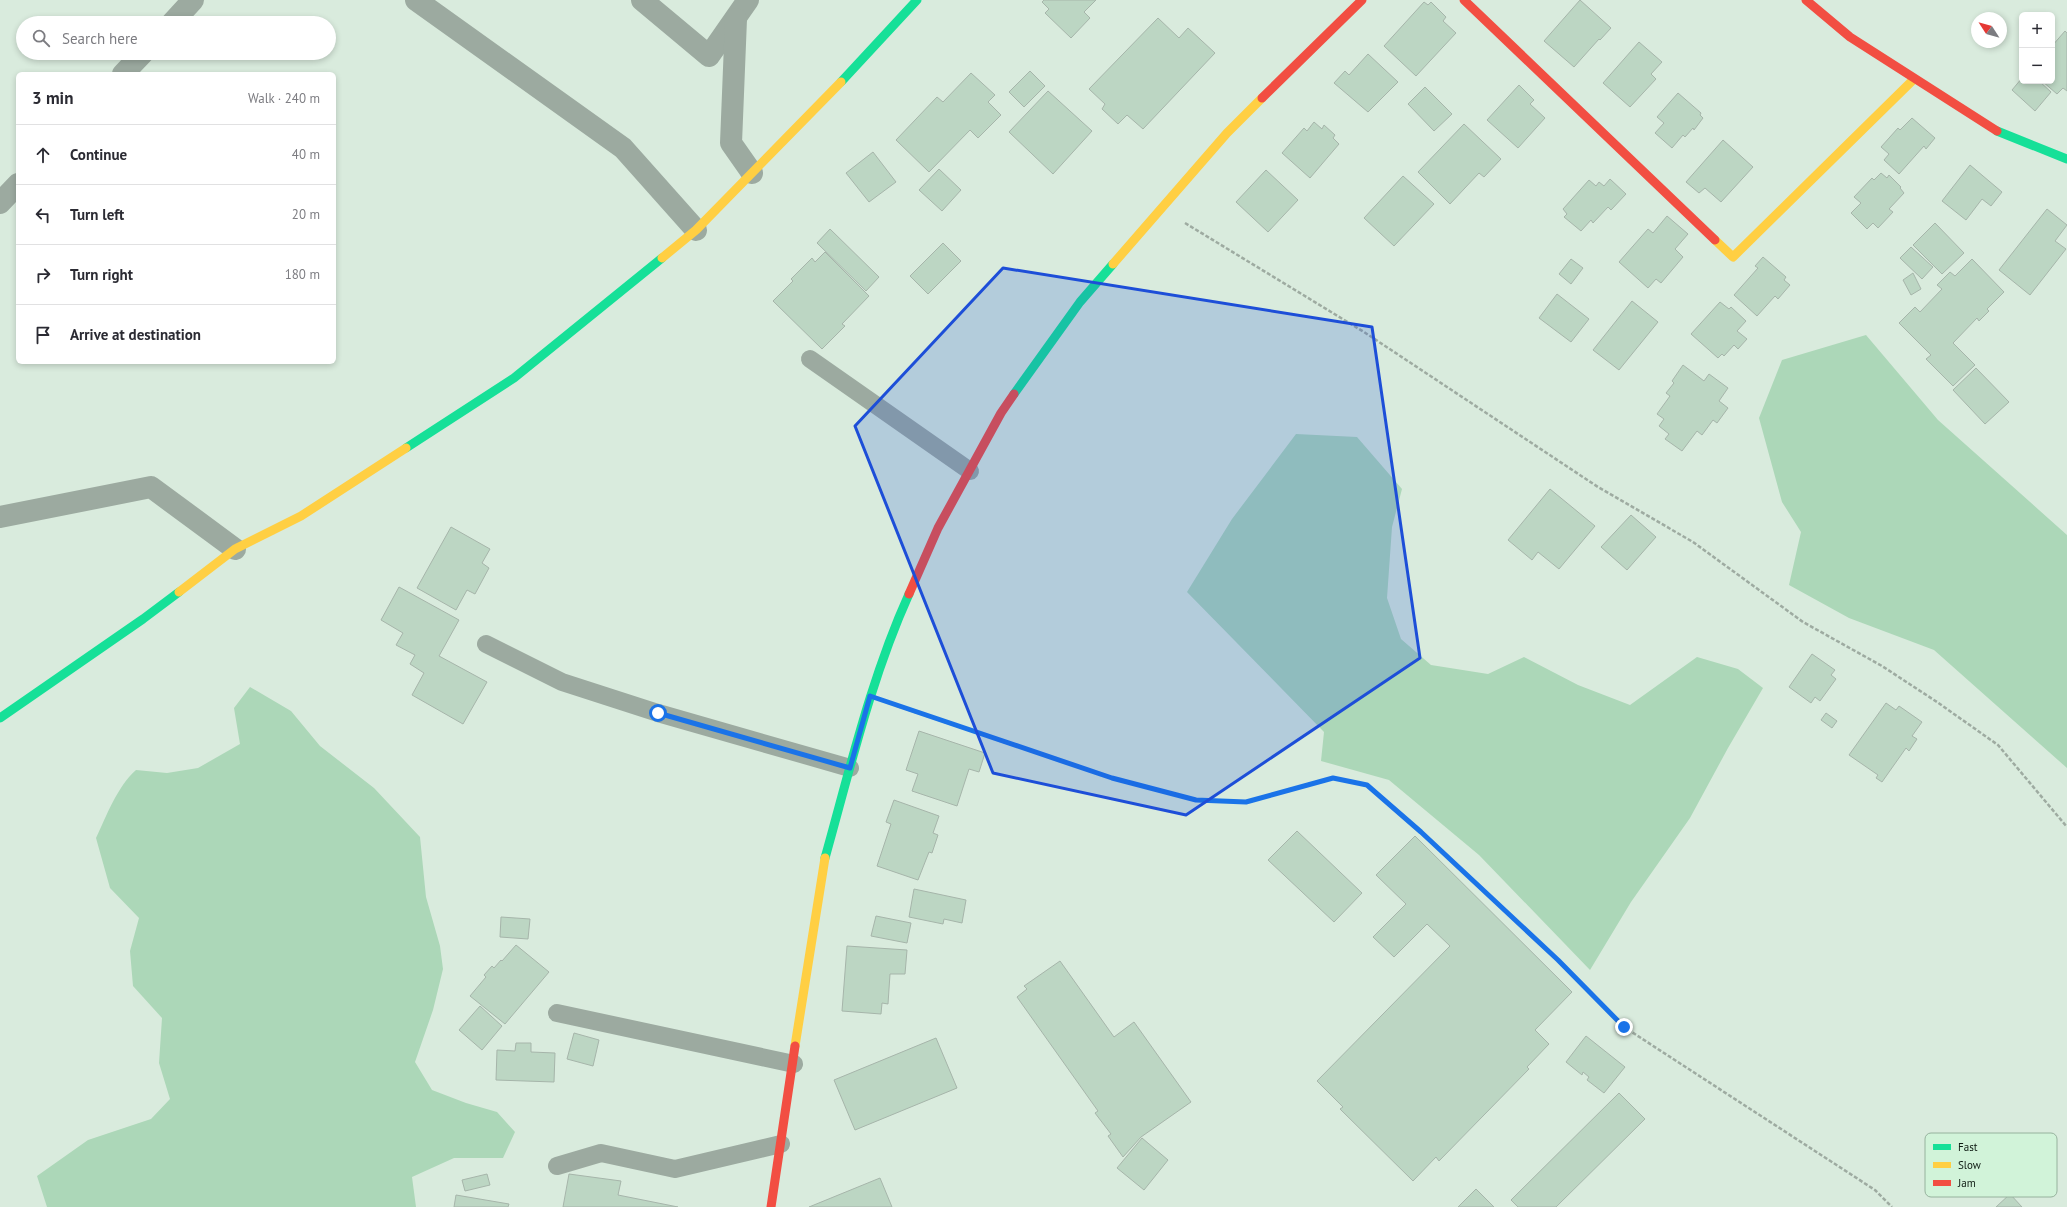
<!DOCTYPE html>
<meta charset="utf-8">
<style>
:root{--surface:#fff;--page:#f2f2f3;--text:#2b2b33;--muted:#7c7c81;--line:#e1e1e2}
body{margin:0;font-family:"PT Sans",sans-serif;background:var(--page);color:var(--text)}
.controls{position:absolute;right:12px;top:12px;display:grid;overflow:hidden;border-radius:6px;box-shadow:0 2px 6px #0003}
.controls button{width:36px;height:36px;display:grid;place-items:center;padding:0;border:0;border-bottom:1px solid var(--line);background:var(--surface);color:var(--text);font:20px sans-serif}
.compass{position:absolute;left:1971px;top:12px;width:36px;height:36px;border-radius:50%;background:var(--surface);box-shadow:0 2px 6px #0003;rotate:306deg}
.stop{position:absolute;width:12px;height:12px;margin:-9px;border:3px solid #1a73e8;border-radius:50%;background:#fff}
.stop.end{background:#1a73e8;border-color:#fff;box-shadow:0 1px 4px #0008}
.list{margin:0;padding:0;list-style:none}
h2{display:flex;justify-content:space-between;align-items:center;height:52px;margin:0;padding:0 16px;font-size:17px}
h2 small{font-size:13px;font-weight:400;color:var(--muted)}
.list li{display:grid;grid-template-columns:26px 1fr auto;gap:12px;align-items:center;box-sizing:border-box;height:60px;padding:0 16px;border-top:1px solid var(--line)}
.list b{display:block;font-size:15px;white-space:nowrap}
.list em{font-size:13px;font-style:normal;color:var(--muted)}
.icon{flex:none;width:22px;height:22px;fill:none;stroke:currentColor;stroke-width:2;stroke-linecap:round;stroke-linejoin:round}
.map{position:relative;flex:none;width:2067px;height:1207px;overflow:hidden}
.search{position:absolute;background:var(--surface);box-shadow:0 2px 6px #0003;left:16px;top:16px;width:320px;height:44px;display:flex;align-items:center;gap:10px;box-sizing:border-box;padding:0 14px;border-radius:22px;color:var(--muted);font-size:15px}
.panel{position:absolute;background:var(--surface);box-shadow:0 2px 6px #0003;left:16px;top:72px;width:320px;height:292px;border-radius:6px}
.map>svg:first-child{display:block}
.green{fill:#acd7b8}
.building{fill:#bcd6c3;stroke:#a6b5aa}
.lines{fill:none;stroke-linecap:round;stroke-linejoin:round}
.path{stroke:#9eaba1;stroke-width:2.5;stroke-dasharray:4 2;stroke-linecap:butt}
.lane{stroke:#9caaa0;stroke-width:18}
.street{stroke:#9caaa0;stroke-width:22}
.fast{stroke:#16e098;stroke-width:9}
.slow{stroke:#ffcf43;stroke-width:9}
.jam{stroke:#f24e42;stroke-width:9}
.route{stroke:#1a73e8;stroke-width:5}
.marked{fill:#1d4ed8;fill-opacity:0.2;stroke:#1d4ed8;stroke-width:3;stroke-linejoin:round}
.key{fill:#d1f3d9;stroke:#96b29d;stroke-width:1}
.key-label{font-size:11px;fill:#0e1a12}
</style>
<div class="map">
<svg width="2067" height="1207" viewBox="0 0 2067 1207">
<rect width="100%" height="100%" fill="#d9ebdd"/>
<g class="green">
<polygon points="1866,335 1938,420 2067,535 2067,768 1934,650 1849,618 1789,585 1801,532 1782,502 1759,418 1782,360"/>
<polygon points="1296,434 1357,437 1402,489 1392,527 1387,598 1401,639 1431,665 1488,674 1524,657 1578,685 1630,705 1697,657 1738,669 1763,688 1728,748 1690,818 1631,902 1590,970 1479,855 1389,780 1321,761 1324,732 1187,592 1232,519"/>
<path d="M250 687 291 711 320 746 374 788 420 837 426 897 440 946 443 969 433 1010 415 1062 432 1090 466 1103 497 1112 515 1132 503 1158H454L412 1177 416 1207H47L37 1176 88 1140 151 1119 170 1099 159 1063 162 1018 133 986 130 951 139 918 110 888 96 838C107 815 117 787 136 770L167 773 198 768 240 744 234 708Z"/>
</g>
<g class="building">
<polygon points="1044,0 1096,0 1084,12 1090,18 1071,38 1045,13 1049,9 1042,2"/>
<polygon points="1580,0 1611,28 1600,40 1599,39 1574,67 1544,41"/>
<polygon points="1424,2 1428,5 1431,2 1446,17 1443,21 1456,33 1416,76 1384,46"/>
<polygon points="1158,18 1179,38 1188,28 1215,53 1143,129 1127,115 1118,124 1102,109 1105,104 1089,89"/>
<polygon points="2065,31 2067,33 2067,91 2063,88 2057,94 2042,81 2052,81 2052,46"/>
<polygon points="1639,42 1662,62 1651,74 1656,79 1630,107 1603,83"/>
<polygon points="1368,54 1398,82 1368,112 1334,83 1345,71 1349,75"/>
<polygon points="1030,71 1045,86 1024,107 1009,92"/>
<polygon points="971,73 995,95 988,102 1001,115 978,138 970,130 929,172 896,140 937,97 943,102"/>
<polygon points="2022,78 2022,81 2039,81 2051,92 2035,111 2012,90"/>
<polygon points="1519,85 1534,100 1530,104 1545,118 1518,148 1487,120"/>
<polygon points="1425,87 1452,114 1434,131 1408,104"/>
<polygon points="1048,91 1092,131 1053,174 1009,132"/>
<polygon points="1678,93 1701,113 1700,115 1703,118 1694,130 1693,128 1685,137 1683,135 1672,148 1655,133 1664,123 1657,117"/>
<polygon points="1912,118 1935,138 1926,149 1924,146 1899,174 1884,160 1889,154 1881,147 1898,128 1900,130"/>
<polygon points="1314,122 1322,129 1324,125 1335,135 1333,138 1339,144 1310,178 1282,153 1304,128 1307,131"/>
<polygon points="1464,124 1501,159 1484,177 1479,173 1450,204 1418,172"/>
<polygon points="1723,140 1753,167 1721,202 1705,188 1699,193 1686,182"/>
<polygon points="873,152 896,182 869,202 846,173"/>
<polygon points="1970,165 2002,192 1991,206 1982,199 1966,220 1942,201"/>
<polygon points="939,169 961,190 942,211 919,190"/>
<polygon points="1266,170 1298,200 1268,232 1236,202"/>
<polygon points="1881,173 1887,178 1889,175 1901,187 1900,188 1904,193 1889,209 1893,212 1878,228 1873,223 1867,229 1851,213 1861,203 1854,197 1872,178 1874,180"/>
<polygon points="1403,176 1434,204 1394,246 1364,218"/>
<polygon points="1610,179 1626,194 1611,210 1608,207 1593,223 1591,220 1581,231 1564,217 1567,214 1563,209 1589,180 1596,186 1599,182 1604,186"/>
<polygon points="2047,209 2067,225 2055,241 2066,249 2030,295 1999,270"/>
<polygon points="1667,216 1688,234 1675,249 1683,257 1661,283 1656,279 1648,288 1619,262 1648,229 1653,233"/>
<polygon points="1935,223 1964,253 1942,274 1913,245"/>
<polygon points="830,229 879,277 866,291 817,243"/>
<polygon points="943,243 961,261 928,294 910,276"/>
<polygon points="1911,247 1933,267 1922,279 1900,258"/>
<polygon points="825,252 869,296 842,324 845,326 822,349 773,301 793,281 791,279 812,258 815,262"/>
<polygon points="1763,257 1786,277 1784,280 1790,285 1778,299 1775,296 1757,316 1734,295 1758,268 1755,266"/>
<polygon points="1571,259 1583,268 1571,284 1559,274"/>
<polygon points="1972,259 2004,292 1987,309 1989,311 1979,321 1977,318 1953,343 1975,365 1953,386 1926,359 1931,355 1899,323 1915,307 1920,312 1942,289 1937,285 1950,272 1955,276"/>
<polygon points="1913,273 1921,289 1911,295 1903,280"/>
<polygon points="1557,294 1589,319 1571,342 1539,318"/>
<polygon points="1632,301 1658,322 1619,370 1593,350"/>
<polygon points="1720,302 1729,309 1731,307 1746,321 1737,331 1747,339 1738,349 1734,345 1724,356 1722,354 1718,358 1691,334"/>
<polygon points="1683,365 1704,381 1709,374 1728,388 1719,401 1728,408 1717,423 1713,420 1702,435 1697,431 1682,451 1665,439 1669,434 1659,426 1664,419 1657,414 1670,396 1666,393 1674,383 1672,381"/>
<polygon points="1976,368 2009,402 1985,424 1953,390"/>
<polygon points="1550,489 1595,526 1559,569 1538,552 1532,560 1508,540"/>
<polygon points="1631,515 1656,537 1627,570 1601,547"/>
<polygon points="451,527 490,549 482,563 489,568 475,594 467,590 456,610 417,588"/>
<polygon points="399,587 459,620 439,656 487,682 463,724 412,695 424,673 410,664 415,655 396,645 403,633 381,620"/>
<polygon points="1812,654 1835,670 1831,675 1836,679 1820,701 1815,697 1811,703 1789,687"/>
<polygon points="1886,703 1896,710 1899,706 1922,722 1912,736 1917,739 1909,751 1906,748 1882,782 1876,778 1878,775 1849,755"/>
<polygon points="1826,713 1837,721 1832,728 1821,720"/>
<polygon points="919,731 985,753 979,772 969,769 957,806 912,791 918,774 906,770"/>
<polygon points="894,800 939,816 933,833 938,835 932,853 929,852 918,880 877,866 891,824 886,822"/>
<polygon points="1297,831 1362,893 1334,922 1268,860"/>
<polygon points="1415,836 1572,992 1535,1030 1549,1044 1527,1067 1529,1069 1439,1161 1436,1157 1413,1181 1340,1109 1343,1107 1317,1081 1450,946 1427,924 1394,957 1373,937 1406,904 1376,875"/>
<polygon points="914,889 966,900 962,923 944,919 943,924 909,917"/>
<polygon points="876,916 911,923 907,943 871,936"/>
<polygon points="501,917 530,919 528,939 500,937"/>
<polygon points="516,945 549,972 505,1024 470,996 486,977 484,975 492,966 494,968 501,960 502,961"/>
<polygon points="847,946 907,950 905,974 890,974 888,1004 882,1003 881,1014 842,1011"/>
<polygon points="1060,961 1114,1037 1134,1022 1191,1102 1141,1137 1123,1157 1108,1136 1111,1134 1095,1113 1098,1111 1017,997 1027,989 1024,986"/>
<polygon points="480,1006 502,1026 482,1050 459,1030"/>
<polygon points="574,1033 599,1040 593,1066 567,1059"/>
<polygon points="1586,1036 1625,1067 1604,1093 1587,1080 1589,1077 1583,1072 1582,1075 1566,1062"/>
<polygon points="936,1038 957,1088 855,1130 834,1080"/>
<polygon points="516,1043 531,1043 531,1052 555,1053 554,1082 496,1080 497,1050 515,1051"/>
<polygon points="1619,1093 1645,1119 1556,1207 1518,1207 1511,1200"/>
<polygon points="1142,1138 1168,1160 1144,1190 1117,1168"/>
<polygon points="487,1174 490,1185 465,1191 462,1180"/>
<polygon points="569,1174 621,1181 618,1195 678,1207 563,1207"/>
<polygon points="880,1178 892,1207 809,1207"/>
<polygon points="1476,1189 1494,1207 1458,1207"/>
<polygon points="2010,1194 2022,1207 1996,1207"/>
<polygon points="456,1195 509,1204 508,1207 454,1207"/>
</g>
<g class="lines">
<g class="path">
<polyline points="1185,223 1364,332 1598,487 1693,542 1803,622 1882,666 1937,702 1998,745 2067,827"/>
<polyline points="897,706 1112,778 1196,800 1246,802 1333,778 1367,785 1421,832 1558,960 1624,1027 1875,1190 1892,1207"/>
</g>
<g class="lane">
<polyline points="810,359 970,471"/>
<polyline points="486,644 562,682 658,713 850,768"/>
<polyline points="557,1013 794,1064"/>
<polyline points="557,1166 601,1153 675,1169 781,1144"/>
</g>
<g class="street">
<polyline points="416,0 623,148 696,230"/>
<polyline points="642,0 709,56 748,0"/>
<polyline points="736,19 731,143 752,173"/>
<polyline points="172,23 193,0"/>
<polyline points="123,74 143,53"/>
<polyline points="0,203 18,184"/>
<polyline points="0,517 151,487 235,549"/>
</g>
<g class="fast">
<polyline points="841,82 917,0"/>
<polyline points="1997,131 2067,159"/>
<polyline points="1014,394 1080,302 1113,264"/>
<polyline points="406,448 514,378 662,258"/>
<polyline points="0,718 143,619 179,592"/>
<path d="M825 858C850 769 871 678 909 594"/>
</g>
<g class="slow">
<polyline points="1715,240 1733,257 1913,80"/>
<polyline points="662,258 696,230 841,82"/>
<polyline points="1113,264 1227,133 1262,98"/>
<polyline points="179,592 235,549 301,516 406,448"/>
<polyline points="795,1046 825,858"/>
</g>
<g class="jam">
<polyline points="1464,0 1715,240"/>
<polyline points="1806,0 1850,37 1997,131"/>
<polyline points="1262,98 1362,0"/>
<polyline points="909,594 938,528 1001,413 1014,394"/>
<polyline points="771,1207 795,1046"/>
</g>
</g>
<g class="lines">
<polyline class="route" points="658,713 850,768 870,696 1112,778 1196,800 1246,802 1333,778 1367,785 1421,832 1558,960 1624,1027"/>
</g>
<path class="marked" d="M1003 268 1372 327 1420 658 1186 815 993 773 855 426Z"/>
<rect x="1925" y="1133" width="132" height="64" rx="6" class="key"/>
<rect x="1933" y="1144" width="18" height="6" fill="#16e098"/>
<rect x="1933" y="1162" width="18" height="6" fill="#ffcf43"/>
<rect x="1933" y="1180" width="18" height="6" fill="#f24e42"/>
<g class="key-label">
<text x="1958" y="1151">Fast</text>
<text x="1958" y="1169">Slow</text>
<text x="1958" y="1187">Jam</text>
</g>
</svg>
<div class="controls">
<button>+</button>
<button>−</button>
</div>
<svg class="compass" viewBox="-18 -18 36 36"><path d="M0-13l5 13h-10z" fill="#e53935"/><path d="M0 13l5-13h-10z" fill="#7c7c81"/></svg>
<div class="stop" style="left:658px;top:713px"></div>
<div class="stop end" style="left:1624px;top:1027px"></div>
<div class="search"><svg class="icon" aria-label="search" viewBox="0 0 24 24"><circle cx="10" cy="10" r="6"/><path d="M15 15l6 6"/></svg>Search here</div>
<section class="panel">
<h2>3 min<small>Walk · 240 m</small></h2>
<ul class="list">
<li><svg class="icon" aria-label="ahead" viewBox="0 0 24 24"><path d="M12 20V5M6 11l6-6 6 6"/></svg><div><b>Continue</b></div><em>40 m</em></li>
<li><svg class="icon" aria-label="left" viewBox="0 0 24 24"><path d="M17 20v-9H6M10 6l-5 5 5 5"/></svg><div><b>Turn left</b></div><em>20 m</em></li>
<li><svg class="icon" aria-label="right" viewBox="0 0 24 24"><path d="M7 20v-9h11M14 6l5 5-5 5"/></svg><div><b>Turn right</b></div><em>180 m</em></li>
<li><svg class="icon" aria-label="arrive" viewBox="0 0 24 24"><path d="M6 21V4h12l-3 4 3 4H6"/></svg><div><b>Arrive at destination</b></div></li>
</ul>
</section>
</div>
